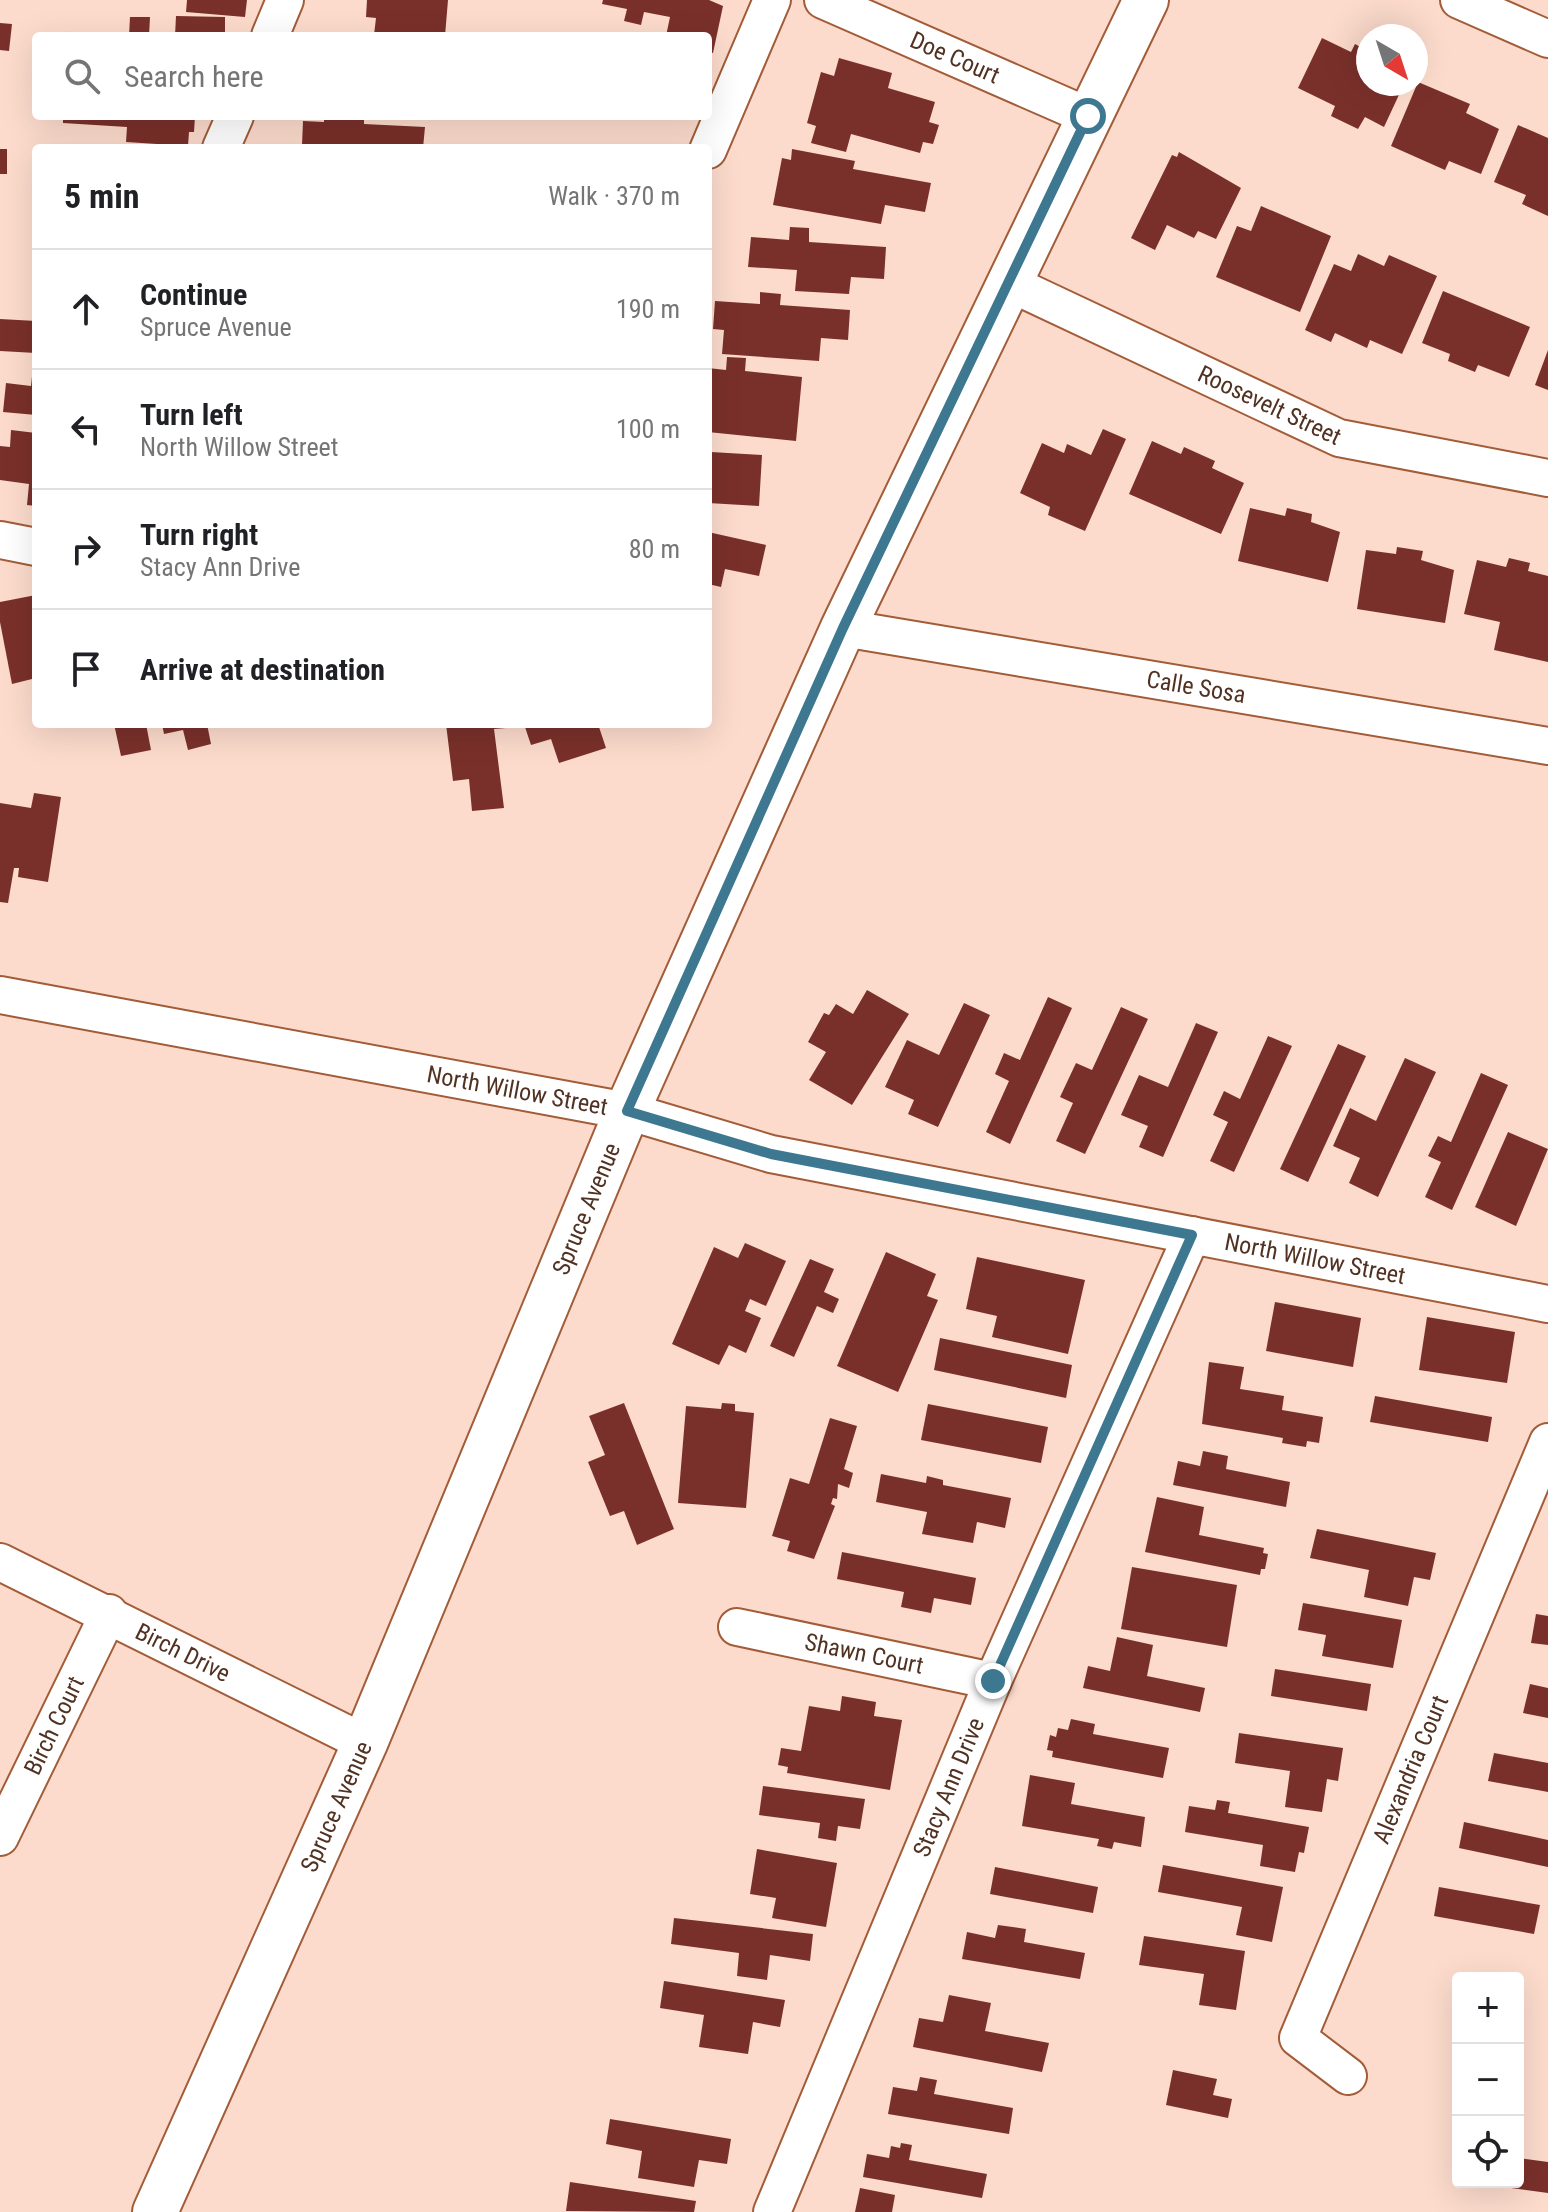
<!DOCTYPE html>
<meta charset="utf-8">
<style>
:root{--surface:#fff;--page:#f6f6f6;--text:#202124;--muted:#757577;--line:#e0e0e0}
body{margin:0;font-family:"Roboto Condensed",sans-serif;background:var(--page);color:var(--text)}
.controls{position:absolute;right:24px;bottom:24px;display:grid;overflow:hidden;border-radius:8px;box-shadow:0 8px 32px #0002}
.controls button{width:72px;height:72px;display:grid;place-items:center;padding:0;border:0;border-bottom:2px solid var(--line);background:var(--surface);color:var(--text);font:40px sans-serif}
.compass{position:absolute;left:1356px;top:24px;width:72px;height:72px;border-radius:50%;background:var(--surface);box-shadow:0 8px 32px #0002;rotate:141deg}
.stop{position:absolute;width:24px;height:24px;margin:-18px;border:6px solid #3d7890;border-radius:50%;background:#fff}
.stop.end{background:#3d7890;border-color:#fff;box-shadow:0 2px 8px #0008}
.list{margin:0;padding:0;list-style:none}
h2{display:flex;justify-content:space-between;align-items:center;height:104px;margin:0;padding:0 32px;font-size:34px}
h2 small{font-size:26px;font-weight:400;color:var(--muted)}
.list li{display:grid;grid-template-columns:52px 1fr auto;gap:24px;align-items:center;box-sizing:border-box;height:120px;padding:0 32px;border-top:2px solid var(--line)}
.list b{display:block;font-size:30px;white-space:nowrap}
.list p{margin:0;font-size:26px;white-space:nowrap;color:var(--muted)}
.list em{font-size:26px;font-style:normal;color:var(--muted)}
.icon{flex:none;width:44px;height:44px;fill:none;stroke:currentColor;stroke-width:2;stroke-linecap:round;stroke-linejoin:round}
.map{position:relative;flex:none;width:1548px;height:2212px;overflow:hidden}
.search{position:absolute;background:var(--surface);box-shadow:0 8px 32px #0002;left:32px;top:32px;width:680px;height:88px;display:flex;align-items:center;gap:20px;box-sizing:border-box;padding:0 28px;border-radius:8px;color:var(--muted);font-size:30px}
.panel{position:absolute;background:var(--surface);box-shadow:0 8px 32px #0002;left:32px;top:144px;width:680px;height:584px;border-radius:8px}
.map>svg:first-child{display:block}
.building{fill:#7a302a}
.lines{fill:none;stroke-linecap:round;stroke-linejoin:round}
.street-casing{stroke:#a25c38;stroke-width:40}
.secondary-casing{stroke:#a25c38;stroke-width:48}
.street{stroke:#fff;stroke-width:36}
.secondary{stroke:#fff;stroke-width:44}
.route{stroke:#3d7890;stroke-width:10}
.labels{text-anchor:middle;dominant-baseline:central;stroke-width:8;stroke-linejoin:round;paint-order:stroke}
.street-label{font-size:24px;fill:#513222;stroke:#fdece4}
</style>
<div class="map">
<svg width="1548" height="2212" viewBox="0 0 1548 2212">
<rect width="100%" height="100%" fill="#fcdbcc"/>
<g class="building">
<polygon points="187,0 247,0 245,17 186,12"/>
<polygon points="367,0 448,0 445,36 374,35 376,18 366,17"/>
<polygon points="603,0 709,0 723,6 713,53 708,52 708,36 666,36 670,17 644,12 641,25 624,21 627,9 602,4"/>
<polygon points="176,16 225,17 225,36 175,36"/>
<polygon points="130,17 150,17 149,36 129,36"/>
<polygon points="0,23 12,24 9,51 0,50"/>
<polygon points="1322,38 1351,52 1355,44 1368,51 1368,84 1404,84 1384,127 1365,117 1358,129 1331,116 1335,106 1298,88"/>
<polygon points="839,58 892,73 888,88 935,102 929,122 939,125 933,144 923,142 920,153 851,134 846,152 811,143 816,126 807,123 821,72 834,76"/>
<polygon points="1418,82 1470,104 1466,113 1499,129 1481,174 1449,161 1445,170 1391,146"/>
<polygon points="63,116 195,116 194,132 189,132 188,146 126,142 127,127 63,123"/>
<polygon points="324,116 364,116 364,124 425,127 423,148 311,148 302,145 303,121 324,122"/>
<polygon points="1518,125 1548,138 1548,216 1522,204 1526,195 1494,182"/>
<rect x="0" y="149" width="7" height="25"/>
<polygon points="792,149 855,161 853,169 931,183 925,212 885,205 881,224 773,205 782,158 791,160"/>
<polygon points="1179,152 1241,188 1216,239 1198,231 1194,238 1167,225 1155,250 1131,238 1172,155 1177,157"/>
<polygon points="1261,206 1331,236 1300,312 1216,277 1237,226 1251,231"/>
<polygon points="790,227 809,228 809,242 886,247 884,279 851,277 849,294 795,291 797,270 748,267 751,237 789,240"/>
<polygon points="1358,254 1384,266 1389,255 1437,276 1402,354 1370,340 1367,348 1335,333 1331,342 1305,330 1334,264 1351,271"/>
<polygon points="1443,291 1530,327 1509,377 1478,365 1475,372 1448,361 1450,354 1422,343"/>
<polygon points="760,292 781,294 780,305 850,310 848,340 821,338 819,361 722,354 724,330 713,329 715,301 760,304"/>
<polygon points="0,319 36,321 36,353 0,351"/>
<polygon points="1548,350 1548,390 1535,385"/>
<polygon points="727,357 746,358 745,371 802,377 796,441 708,432 708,368 726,370"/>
<polygon points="33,367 36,367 36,415 3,412 6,383 31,386"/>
<polygon points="1103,429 1126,439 1085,531 1048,515 1050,507 1020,493 1042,443 1064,453 1067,444 1091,455"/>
<polygon points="11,430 36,433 36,506 27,505 29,484 0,480 0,446 10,447"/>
<polygon points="708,437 712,438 711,452 762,455 759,506 708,503"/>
<polygon points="1152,441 1181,454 1184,447 1215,461 1212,468 1244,483 1221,534 1129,494"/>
<polygon points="1250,508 1285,516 1287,508 1312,514 1311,522 1340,532 1328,582 1238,561"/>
<polygon points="708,532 766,545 759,576 725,569 721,587 708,584"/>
<polygon points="1397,547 1423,551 1421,560 1454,570 1445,623 1357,609 1366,550 1396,554"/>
<polygon points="1509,558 1530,563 1528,571 1548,576 1548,662 1494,650 1500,622 1464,614 1477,560 1506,567"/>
<polygon points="36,595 36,678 12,684 0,622 0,602"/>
<polygon points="114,724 146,724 151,750 121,756"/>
<polygon points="162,724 207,724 211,744 188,750 183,730 164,734"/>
<polygon points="446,724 506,724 506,728 494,729 504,808 472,811 469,779 453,781"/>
<polygon points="524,724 598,724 606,748 559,763 551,739 531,745"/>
<polygon points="34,793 61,797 48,882 18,877 19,868 14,868 8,903 0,902 0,803 31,808"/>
<polygon points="867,990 909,1014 852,1105 809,1080 826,1052 808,1042 824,1013 829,1015 836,1004 853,1014"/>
<polygon points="1048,997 1072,1008 1010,1144 986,1132 1009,1081 995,1074 1004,1053 1020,1060"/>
<polygon points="964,1003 990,1015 938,1127 908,1114 914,1100 885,1087 907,1040 939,1055"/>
<polygon points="1121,1007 1148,1019 1085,1154 1056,1141 1073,1103 1060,1097 1076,1063 1092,1070"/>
<polygon points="1196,1023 1218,1032 1163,1157 1139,1147 1148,1126 1121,1115 1139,1075 1168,1087"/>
<polygon points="1268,1036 1292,1046 1234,1172 1210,1161 1228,1122 1213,1115 1224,1091 1240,1099"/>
<polygon points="1338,1044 1366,1056 1308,1182 1280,1169"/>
<polygon points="1405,1058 1436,1072 1378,1197 1349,1183 1360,1158 1333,1146 1350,1108 1376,1121"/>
<polygon points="1481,1073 1508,1085 1452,1210 1425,1197 1441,1162 1428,1156 1438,1136 1451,1142"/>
<polygon points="1508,1132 1548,1149 1516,1226 1475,1207"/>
<polygon points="745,1243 786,1261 766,1306 750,1299 745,1311 761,1318 746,1353 729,1345 719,1365 672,1344 714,1247 738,1258"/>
<polygon points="886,1252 936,1274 927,1296 938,1300 898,1392 837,1366"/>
<polygon points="977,1257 1085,1280 1068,1354 992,1337 997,1316 966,1309"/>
<polygon points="810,1259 834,1269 824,1292 839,1299 833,1313 817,1306 794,1357 770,1346"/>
<polygon points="1275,1302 1361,1318 1353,1367 1266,1351"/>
<polygon points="1427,1317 1515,1332 1507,1383 1419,1370"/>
<polygon points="940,1338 1072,1365 1066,1398 934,1370"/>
<polygon points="1209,1362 1244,1367 1240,1389 1284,1396 1282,1410 1323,1417 1319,1443 1307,1441 1306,1447 1282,1443 1283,1438 1202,1424"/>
<polygon points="1375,1396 1492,1417 1488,1442 1370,1422"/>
<polygon points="624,1403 674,1529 637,1545 624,1511 610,1516 588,1462 605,1455 589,1416"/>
<polygon points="722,1403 735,1404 735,1411 754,1413 746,1508 678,1503 686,1406 721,1409"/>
<polygon points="928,1404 1048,1427 1041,1463 921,1440"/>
<polygon points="830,1418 857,1426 844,1469 853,1473 849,1488 838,1484 837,1499 833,1498 831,1504 835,1506 814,1559 787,1551 790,1541 772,1536 790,1478 809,1484"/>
<polygon points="1203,1451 1228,1456 1226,1469 1290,1482 1286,1507 1173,1485 1178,1461 1200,1466"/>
<polygon points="881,1474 926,1483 927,1476 943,1480 943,1485 1011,1498 1005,1528 977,1522 973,1543 922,1534 927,1512 876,1502"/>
<polygon points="1157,1497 1204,1507 1199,1535 1264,1548 1263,1553 1268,1554 1265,1569 1261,1569 1260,1575 1145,1552"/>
<polygon points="1317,1529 1436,1553 1430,1580 1414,1577 1408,1606 1364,1597 1369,1570 1310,1558"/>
<polygon points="842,1552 976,1578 971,1605 934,1598 931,1613 901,1607 904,1592 837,1579"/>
<polygon points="1132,1567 1237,1585 1227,1647 1121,1629"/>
<polygon points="1303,1603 1402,1620 1393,1668 1322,1656 1326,1635 1298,1630"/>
<polygon points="1536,1614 1548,1616 1548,1645 1531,1643"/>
<polygon points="1117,1637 1153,1645 1147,1676 1205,1688 1200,1712 1083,1688 1088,1666 1110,1671"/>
<polygon points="1275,1669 1371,1684 1367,1711 1271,1696"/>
<polygon points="1530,1684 1548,1688 1548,1718 1523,1713"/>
<polygon points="842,1696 876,1702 874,1716 902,1720 890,1790 787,1773 788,1767 778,1765 781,1748 801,1751 809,1706 840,1711"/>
<polygon points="1071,1719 1095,1724 1093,1734 1169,1748 1163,1778 1052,1757 1053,1751 1047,1750 1050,1735 1056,1737 1058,1728 1068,1730"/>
<polygon points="1239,1733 1343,1748 1338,1781 1327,1779 1322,1812 1285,1807 1290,1771 1235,1763"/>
<polygon points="1494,1753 1548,1763 1548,1792 1488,1781"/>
<polygon points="1030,1775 1075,1783 1071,1804 1145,1817 1141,1847 1114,1842 1112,1849 1097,1846 1099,1839 1022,1826"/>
<polygon points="763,1786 865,1799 860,1829 838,1826 836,1841 818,1838 820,1823 759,1815"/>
<polygon points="1217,1800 1230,1802 1228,1813 1309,1827 1304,1853 1299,1852 1295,1872 1260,1866 1263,1845 1185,1832 1189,1806 1215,1810"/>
<polygon points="1464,1822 1548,1840 1548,1867 1459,1848"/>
<polygon points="757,1849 837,1863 826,1927 772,1918 776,1898 750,1894"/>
<polygon points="1163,1865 1283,1887 1272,1942 1236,1935 1242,1907 1158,1892"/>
<polygon points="995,1867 1098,1887 1093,1913 990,1894"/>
<polygon points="1439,1887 1540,1905 1534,1934 1434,1916"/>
<polygon points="674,1918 813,1934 810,1961 770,1955 767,1980 737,1976 739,1953 671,1944"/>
<polygon points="998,1925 1026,1929 1024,1942 1085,1953 1080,1979 962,1959 967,1932 995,1938"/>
<polygon points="1144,1936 1245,1951 1236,2010 1199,2005 1204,1974 1139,1965"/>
<polygon points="664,1981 785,2000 780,2027 753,2022 748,2054 699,2047 704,2015 660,2008"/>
<polygon points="949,1995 991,2003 985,2031 1049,2043 1042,2072 913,2047 919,2018 943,2022"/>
<polygon points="1173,2070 1217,2079 1213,2095 1232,2099 1228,2118 1166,2105"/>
<polygon points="920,2077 937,2080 934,2094 1013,2108 1009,2134 888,2114 893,2087 917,2091"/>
<polygon points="610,2119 731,2139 727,2164 699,2160 694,2187 638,2178 642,2151 606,2144"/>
<polygon points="901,2143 912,2145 909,2160 987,2174 982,2198 863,2177 867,2154 889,2158 891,2146 900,2148"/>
<polygon points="1518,2158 1548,2162 1548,2193 1496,2186 1497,2182 1518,2182"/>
<polygon points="570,2182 696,2201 694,2212 566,2211"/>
<polygon points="860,2188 895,2195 892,2212 855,2212"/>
</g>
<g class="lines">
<defs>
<g id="street">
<path id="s1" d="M823 0 1088 116"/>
<polyline points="1459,0 1548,39"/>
<polyline points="270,36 285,0"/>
<polyline points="221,148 235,116"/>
<polyline points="708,150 772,0"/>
<path id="s2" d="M1007 282 1339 438 1548 478"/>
<polyline points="0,540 36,547"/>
<path id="s3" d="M843 628 1548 746"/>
<path id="s4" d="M0 995 627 1111 771 1154 1548 1304"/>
<path id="s5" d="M0 1562 365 1743"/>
<path id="s6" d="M737 1627 993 1681"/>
<path id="s7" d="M0 1837 109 1613"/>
<path id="s8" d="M1348 2076 1298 2038 1548 1442"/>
<path id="s9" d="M772 2212 993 1681 1192 1235"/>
</g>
<g id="secondary">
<path id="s10" d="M155 2212 365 1743 627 1111 843 628 1146 0"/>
</g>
</defs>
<use href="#street" class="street-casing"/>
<use href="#secondary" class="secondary-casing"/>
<use href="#street" class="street"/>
<use href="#secondary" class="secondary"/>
</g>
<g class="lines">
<polyline class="route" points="993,1681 1192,1235 771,1154 627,1111 843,628 1088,116"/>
</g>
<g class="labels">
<g class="street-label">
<text stroke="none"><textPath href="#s1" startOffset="144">Doe Court</textPath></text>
<text stroke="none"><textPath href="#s2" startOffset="290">Roosevelt Street</textPath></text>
<text stroke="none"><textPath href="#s3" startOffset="358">Calle Sosa</textPath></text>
<text stroke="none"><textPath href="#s4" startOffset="526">North Willow Street</textPath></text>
<text stroke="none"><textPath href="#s10" startOffset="1092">Spruce Avenue</textPath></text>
<text stroke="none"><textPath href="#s4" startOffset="1342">North Willow Street</textPath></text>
<text stroke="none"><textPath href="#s5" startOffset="204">Birch Drive</textPath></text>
<text stroke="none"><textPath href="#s6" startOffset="130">Shawn Court</textPath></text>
<text stroke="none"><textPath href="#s7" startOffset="124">Birch Court</textPath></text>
<text stroke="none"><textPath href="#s8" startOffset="354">Alexandria Court</textPath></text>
<text stroke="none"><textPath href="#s9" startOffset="460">Stacy Ann Drive</textPath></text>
<text stroke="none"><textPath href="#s10" startOffset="444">Spruce Avenue</textPath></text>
</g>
</g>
</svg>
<div class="controls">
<button>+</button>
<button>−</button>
<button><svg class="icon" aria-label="locate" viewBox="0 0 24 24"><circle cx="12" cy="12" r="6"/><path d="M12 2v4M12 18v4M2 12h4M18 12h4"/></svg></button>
</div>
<svg class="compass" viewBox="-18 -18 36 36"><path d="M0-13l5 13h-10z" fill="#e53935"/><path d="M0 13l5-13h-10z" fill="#757577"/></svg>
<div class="stop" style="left:1088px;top:116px"></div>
<div class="stop end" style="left:993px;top:1681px"></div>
<div class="search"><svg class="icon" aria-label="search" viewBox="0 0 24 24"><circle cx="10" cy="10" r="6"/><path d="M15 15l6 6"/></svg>Search here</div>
<section class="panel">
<h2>5 min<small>Walk · 370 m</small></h2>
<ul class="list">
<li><svg class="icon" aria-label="ahead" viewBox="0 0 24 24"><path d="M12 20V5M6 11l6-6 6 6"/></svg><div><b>Continue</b><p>Spruce Avenue</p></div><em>190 m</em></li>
<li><svg class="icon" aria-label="left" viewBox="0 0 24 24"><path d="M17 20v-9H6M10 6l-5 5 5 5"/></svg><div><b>Turn left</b><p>North Willow Street</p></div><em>100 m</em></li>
<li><svg class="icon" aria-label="right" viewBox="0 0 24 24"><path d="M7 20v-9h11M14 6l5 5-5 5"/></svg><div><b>Turn right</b><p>Stacy Ann Drive</p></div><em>80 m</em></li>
<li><svg class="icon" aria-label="arrive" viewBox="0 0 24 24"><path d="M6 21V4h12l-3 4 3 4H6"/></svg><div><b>Arrive at destination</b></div></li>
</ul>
</section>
</div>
